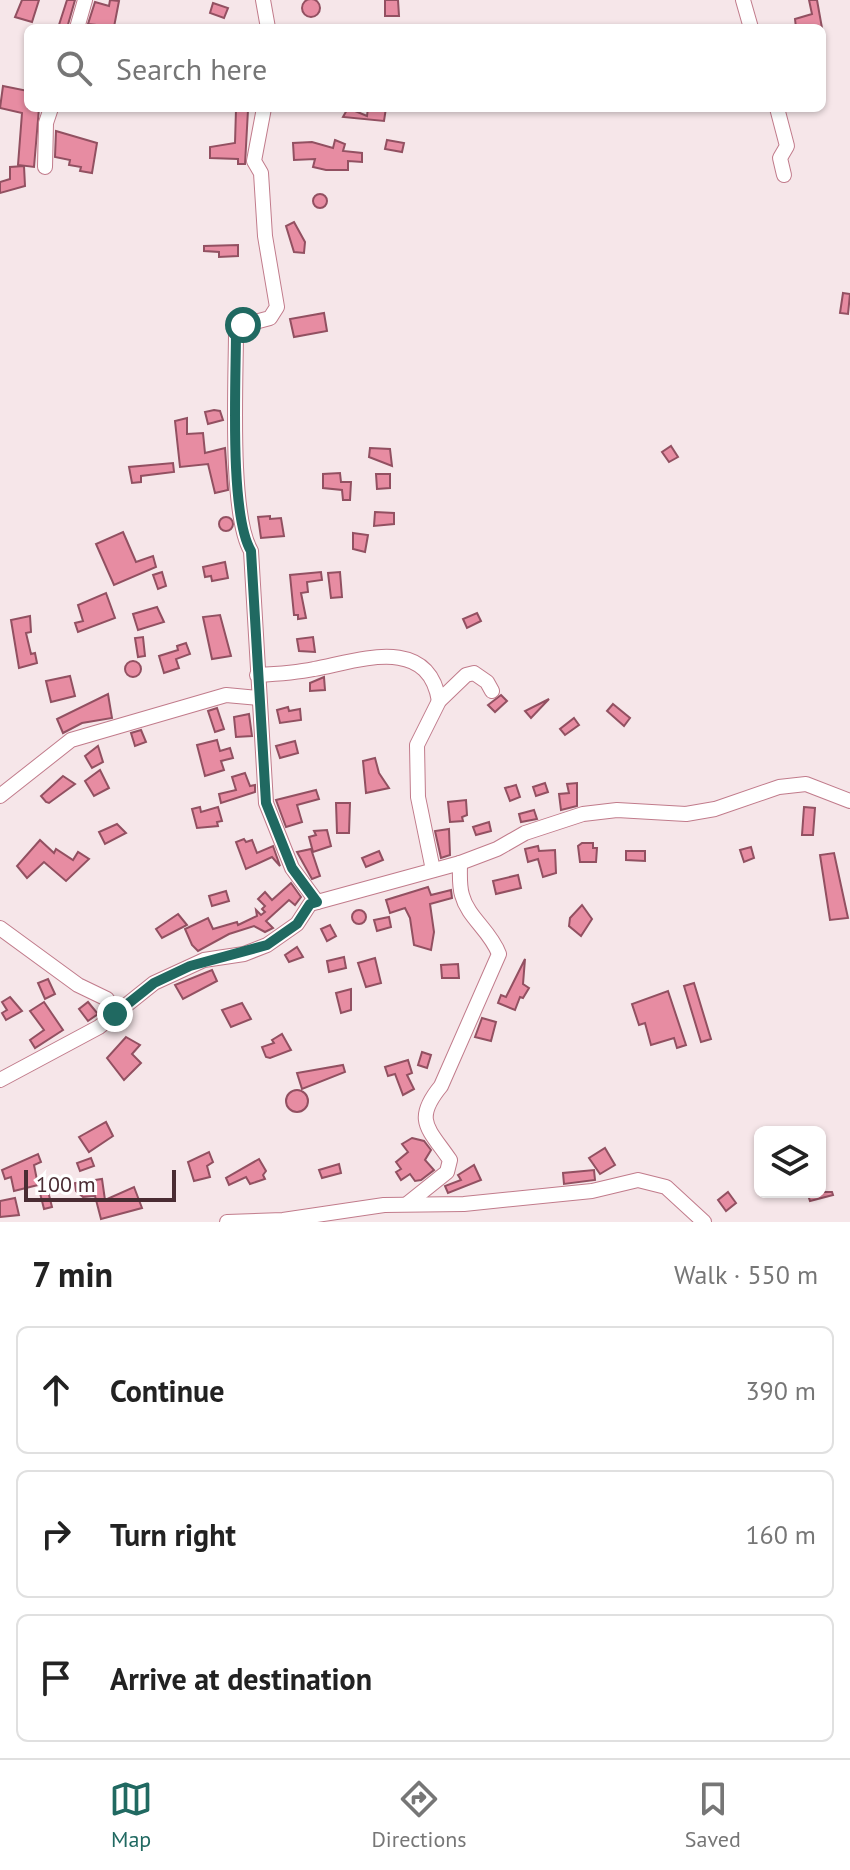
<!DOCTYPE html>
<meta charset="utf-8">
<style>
:root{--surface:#fff;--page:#f6f6f6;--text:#222;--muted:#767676;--line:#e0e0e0;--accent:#206961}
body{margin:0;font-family:"PT Sans",sans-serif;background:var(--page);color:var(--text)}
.controls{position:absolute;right:24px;bottom:24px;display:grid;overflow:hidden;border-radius:12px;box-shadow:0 2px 6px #0004}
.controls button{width:72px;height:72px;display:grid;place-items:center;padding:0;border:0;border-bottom:2px solid var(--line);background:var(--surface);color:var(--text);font:40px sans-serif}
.scale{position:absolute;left:24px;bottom:20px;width:152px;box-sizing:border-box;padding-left:8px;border:4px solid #4a2c33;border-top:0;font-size:22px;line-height:28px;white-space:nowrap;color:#4a2c33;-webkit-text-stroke:6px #fff;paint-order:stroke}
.stop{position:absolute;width:24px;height:24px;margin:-18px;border:6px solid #206961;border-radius:50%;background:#fff}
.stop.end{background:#206961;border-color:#fff;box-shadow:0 2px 8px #0008}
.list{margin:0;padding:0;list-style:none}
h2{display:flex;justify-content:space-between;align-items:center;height:104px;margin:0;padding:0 32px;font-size:34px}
h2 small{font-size:26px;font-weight:400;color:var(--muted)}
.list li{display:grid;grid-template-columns:52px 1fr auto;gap:24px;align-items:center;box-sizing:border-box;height:128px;margin:0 16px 16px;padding:0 16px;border:2px solid var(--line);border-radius:12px}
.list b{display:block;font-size:30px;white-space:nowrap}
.list em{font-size:26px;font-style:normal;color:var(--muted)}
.icon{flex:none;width:44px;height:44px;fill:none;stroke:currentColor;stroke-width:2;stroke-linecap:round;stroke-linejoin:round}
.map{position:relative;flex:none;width:850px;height:1222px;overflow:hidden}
.search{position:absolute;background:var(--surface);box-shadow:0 2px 6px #0004;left:24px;right:24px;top:24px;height:88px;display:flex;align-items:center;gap:20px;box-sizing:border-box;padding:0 28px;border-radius:12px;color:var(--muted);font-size:30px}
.sheet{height:536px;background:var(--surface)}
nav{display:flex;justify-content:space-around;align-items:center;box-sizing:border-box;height:112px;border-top:2px solid var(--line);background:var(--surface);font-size:22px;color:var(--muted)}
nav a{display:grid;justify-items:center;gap:4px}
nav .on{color:var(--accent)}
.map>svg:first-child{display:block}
.building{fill:#e78ca2;stroke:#925061;stroke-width:2}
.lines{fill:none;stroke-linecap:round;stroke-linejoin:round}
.minor-casing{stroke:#c17b8b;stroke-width:16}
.minor{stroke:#fff;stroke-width:14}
.route{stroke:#206961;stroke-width:10}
</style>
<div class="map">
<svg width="850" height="1222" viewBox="0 0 850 1222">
<rect width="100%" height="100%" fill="#f6e6e9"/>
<g class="building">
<circle cx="311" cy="8" r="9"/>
<polygon points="22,0 39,0 32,22 15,17"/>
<polygon points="67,0 75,0 67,28 58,28"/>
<polygon points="110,0 119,1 114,27 88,24 95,2 109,6"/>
<polygon points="385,0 398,0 399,16 385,16"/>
<polygon points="809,0 817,0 822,28 796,28 795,19 812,14"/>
<polygon points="213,3 228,8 224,18 210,13"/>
<polygon points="3,86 28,91 28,108 39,108 34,167 18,165 22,113 0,108"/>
<polygon points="348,108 367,116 368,108 386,108 384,121 343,117"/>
<polygon points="236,109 248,110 245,164 238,164 238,159 210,158 210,147 235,143"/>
<polygon points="56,131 97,143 92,173 80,171 81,167 69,165 70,160 55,157"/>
<polygon points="335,140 345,144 343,151 362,153 362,162 348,161 348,170 326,170 313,167 315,159 294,160 293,143 312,142 333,148"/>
<polygon points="387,140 404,143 402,152 385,149"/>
<polygon points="24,166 25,186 0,193 0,182 10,179 10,167"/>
<circle cx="320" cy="201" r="7"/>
<polygon points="294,222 305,242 304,253 294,252 286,226"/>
<polygon points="238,245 238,256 219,257 219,252 204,251 204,246"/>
<polygon points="843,293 850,294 848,314 840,313"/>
<polygon points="324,313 327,331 294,337 290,319"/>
<polygon points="214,410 220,411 223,420 208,424 205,412"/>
<polygon points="187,418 187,434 203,433 205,453 225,448 228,490 215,493 208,464 180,467 175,421"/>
<polygon points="671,446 678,457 669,462 662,452"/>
<polygon points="370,448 390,449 392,466 369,457"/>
<polygon points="173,463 174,472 141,476 141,482 132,483 129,467"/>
<polygon points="340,473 341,482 351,482 350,500 343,500 342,490 323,488 323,474"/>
<polygon points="376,474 390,474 390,488 377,489"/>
<polygon points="375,512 394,513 394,524 374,526"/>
<polygon points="270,516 270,519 281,518 284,536 261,538 258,517"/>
<circle cx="226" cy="524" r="7"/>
<polygon points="123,532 136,562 153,556 156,567 114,585 96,544"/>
<polygon points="353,533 368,535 365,552 353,549"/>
<polygon points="225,562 228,578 212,581 211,576 205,577 203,567"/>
<polygon points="162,572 166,586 158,589 153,575"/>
<polygon points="321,572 322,580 307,582 308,592 301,593 306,618 298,619 298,615 294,615 290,575"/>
<polygon points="340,572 342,597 331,598 328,573"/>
<polygon points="106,593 115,618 78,632 75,623 83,621 78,605"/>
<polygon points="157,607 164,622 138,630 133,614"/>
<polygon points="477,613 481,621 467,628 463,619"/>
<polygon points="220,615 231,656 212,659 203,617"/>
<polygon points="30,616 31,632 26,633 31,654 35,653 37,663 19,668 11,620"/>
<polygon points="143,637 145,656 138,657 135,638"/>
<polygon points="313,637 315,652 299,651 297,639"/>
<polygon points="186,643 190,654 176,659 179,668 164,673 159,656 178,650 177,646"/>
<circle cx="133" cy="669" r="8"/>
<polygon points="70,676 75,696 51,702 46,681"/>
<polygon points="324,677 325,690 310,691 310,683"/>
<polygon points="108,694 112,718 82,723 63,733 57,719"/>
<polygon points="501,695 507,701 495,712 488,705"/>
<polygon points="549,699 531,718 525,711"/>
<polygon points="613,704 630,718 624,726 607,711"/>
<polygon points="288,707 289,711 300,709 301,720 280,723 277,710"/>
<polygon points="217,708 224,729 215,732 208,711"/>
<polygon points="249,714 252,736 236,737 234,717"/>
<polygon points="574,718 579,725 565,735 560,729"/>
<polygon points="141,730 146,742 135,746 131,733"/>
<polygon points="217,740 220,751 230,748 233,758 221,761 224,770 205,776 197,745"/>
<polygon points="295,741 298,753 280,758 276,746"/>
<polygon points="98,746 103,762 92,768 85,756"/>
<polygon points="375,758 379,773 389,788 366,793 363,761"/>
<polygon points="100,770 109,788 94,796 85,781"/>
<polygon points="245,773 250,786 255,785 255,792 221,803 219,794 236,790 232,777"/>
<polygon points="63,776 75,784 49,803 46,802 41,796"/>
<polygon points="545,783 548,792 536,796 533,787"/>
<polygon points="577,783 577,806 561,810 559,794 569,793 567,784"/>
<polygon points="516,785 520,797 510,801 505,788"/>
<polygon points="316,790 319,799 297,805 302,822 286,827 276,800"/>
<polygon points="466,800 467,815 462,817 463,821 450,822 448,802"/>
<polygon points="336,803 350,803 349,833 337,833"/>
<polygon points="200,807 201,812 218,807 222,821 217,822 218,826 197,828 192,809"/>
<polygon points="804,807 815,808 813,835 802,835"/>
<polygon points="534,810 537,819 521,822 519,814"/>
<polygon points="489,822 491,831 476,835 473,827"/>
<polygon points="117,824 126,833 105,844 99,832"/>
<polygon points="449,829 450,855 441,858 435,831"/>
<polygon points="327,830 331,846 313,852 309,837 316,835 314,831"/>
<polygon points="244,839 246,842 252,840 257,853 273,846 280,866 272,857 246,869 236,842"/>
<polygon points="40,840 54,853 56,849 73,860 78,852 89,859 66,881 44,862 27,878 17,866"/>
<polygon points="582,843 593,843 593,848 597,848 596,862 580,862 578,846"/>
<polygon points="538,846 539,851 555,850 556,873 543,877 538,859 528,862 525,849"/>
<polygon points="751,847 754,858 744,862 740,850"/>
<polygon points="311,849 320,876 312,879 297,852"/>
<polygon points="379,851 383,860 366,867 362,858"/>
<polygon points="626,851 645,851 645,861 626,860"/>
<polygon points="834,853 848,918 830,920 820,855"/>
<polygon points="518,875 521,888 496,894 493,881"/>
<polygon points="291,883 301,897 295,905 289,900 266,921 273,928 265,932 254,926 229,934 198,951 192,945 185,929 208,918 213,929 237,922 238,925 257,916 256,910 261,915 265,912 262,909 265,906 258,899 265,892 272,900"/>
<polygon points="428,887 431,895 451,890 452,898 430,904 434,932 431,950 414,945 410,918 405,908 390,913 386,900"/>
<polygon points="226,891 229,901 212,906 209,896"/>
<polygon points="582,905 592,919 581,936 569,926 570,918"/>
<circle cx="359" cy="917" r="7"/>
<polygon points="178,914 187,925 162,938 156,929"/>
<polygon points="389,917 391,927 377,931 374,920"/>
<polygon points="330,925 336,936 327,941 321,929"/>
<polygon points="297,947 303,957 289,962 285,955"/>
<polygon points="344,957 346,968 329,972 327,961"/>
<polygon points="375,958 381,983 366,987 358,963"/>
<polygon points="525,959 523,984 529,988 523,998 520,997 515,1010 498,1003 501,995 506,997"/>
<polygon points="458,964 459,978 442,978 441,965"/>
<polygon points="212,970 217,981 183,999 175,985"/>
<polygon points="48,979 55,994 45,999 38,983"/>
<polygon points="694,983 711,1039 701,1042 684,986"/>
<polygon points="351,989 351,1010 341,1013 336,993"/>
<polygon points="668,991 686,1045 677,1048 674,1038 651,1045 645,1023 639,1025 632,1004"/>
<polygon points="10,997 22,1011 6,1020 2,1013 7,1010 2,1002"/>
<polygon points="44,1002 63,1030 35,1048 30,1040 44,1030 30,1011"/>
<polygon points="88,1002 98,1014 88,1021 79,1009"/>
<polygon points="242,1003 251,1019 231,1027 222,1010"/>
<polygon points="482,1018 496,1022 491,1041 475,1037"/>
<polygon points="282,1034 291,1050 270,1058 266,1057 262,1047 274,1043 272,1040"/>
<polygon points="126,1037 140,1045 132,1054 141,1063 124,1080 107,1058"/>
<polygon points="422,1052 431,1055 427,1068 418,1065"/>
<polygon points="408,1060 412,1073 407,1075 414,1089 403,1095 395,1074 388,1076 385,1067"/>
<polygon points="343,1065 345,1072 302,1089 297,1073"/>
<circle cx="297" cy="1101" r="11"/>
<polygon points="106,1122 113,1136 89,1152 79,1137"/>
<polygon points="412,1138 424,1141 431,1150 425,1160 434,1170 421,1180 415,1181 410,1174 401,1180 396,1172 401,1169 396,1162 408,1152 402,1144"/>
<polygon points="605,1148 615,1165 600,1174 589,1158"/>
<polygon points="209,1152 213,1162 207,1166 210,1177 194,1181 188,1162"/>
<polygon points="38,1154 41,1162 34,1165 38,1185 14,1191 11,1177 5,1179 2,1170"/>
<polygon points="91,1158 94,1166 80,1171 77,1163"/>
<polygon points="259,1159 266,1171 263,1175 265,1179 250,1184 246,1177 229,1185 226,1178"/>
<polygon points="339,1164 341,1173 322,1178 319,1170"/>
<polygon points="474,1165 481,1180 448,1193 445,1186 461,1180 458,1175"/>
<polygon points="594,1170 595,1180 564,1184 563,1173"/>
<polygon points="102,1179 105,1200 134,1187 142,1208 101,1219 95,1196 83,1197 76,1191 75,1183"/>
<polygon points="48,1191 52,1207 44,1209 40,1193"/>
<polygon points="728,1192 736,1203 726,1211 718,1200"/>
<polygon points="807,1192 832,1192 833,1195 810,1201"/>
<polygon points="15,1198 19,1215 0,1217 0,1201"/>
</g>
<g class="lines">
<defs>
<g id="minor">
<polyline points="263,0 268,28"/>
<polyline points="743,0 751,28"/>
<polyline points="77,28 85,0"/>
<path d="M264 108 254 161 261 173 265 236 277 307 270 318 243 325 236 331C236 380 229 514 251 551L266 803 292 868 317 902"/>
<polyline points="777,108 787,146 780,158 784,175"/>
<polyline points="45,167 46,123 51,108"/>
<path d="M257 675C277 674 295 673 314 669 358 661 428 634 439 701"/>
<polyline points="0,796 71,740 226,695 259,698"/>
<polyline points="433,870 418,797 417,745 439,701 466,675 474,673 487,682 492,691"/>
<polyline points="0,928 78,985 107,999 115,1014"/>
<polyline points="0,1080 99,1027 154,983 204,960 244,954 267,945 297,924 310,904 460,863 497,849 525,833 583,814 617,810 686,814 715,809 779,787 806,784 850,801"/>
<path d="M407 1204 447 1172 450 1160C428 1128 413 1120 441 1086L499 954C490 930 468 918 462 895 459 885 460 873 460 863"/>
<polyline points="227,1222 283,1220 384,1205 464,1204 592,1191 638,1180 666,1187 704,1222"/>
</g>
</defs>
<use href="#minor" class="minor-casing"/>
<use href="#minor" class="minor"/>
</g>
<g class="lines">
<path class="route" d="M115 1014 154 983 190 966 267 945 297 924 310 904 317 902 292 868 266 803 251 551C229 514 236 380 236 331L243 325"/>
</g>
</svg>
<div class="controls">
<button><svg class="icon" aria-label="layers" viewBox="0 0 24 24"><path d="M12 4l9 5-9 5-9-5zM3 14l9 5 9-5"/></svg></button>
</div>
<div class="scale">100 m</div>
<div class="stop" style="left:243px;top:325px"></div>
<div class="stop end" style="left:115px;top:1014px"></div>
<div class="search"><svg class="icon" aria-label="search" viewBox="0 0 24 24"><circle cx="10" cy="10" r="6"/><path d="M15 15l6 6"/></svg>Search here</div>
</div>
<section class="sheet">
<h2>7 min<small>Walk · 550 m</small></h2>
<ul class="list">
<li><svg class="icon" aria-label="ahead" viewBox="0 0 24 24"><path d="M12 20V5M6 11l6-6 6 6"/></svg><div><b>Continue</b></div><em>390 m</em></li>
<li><svg class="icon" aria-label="right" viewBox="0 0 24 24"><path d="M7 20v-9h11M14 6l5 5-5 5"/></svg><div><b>Turn right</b></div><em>160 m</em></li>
<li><svg class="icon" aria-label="arrive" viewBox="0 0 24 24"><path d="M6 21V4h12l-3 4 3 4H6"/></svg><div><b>Arrive at destination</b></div></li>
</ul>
</section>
<nav>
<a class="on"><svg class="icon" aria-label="map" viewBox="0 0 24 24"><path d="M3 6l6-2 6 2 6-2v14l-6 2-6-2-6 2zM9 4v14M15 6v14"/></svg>Map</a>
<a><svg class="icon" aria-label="directions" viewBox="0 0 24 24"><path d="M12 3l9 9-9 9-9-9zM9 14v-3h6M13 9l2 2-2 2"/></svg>Directions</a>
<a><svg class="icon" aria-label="saved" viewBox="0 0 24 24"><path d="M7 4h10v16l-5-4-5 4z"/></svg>Saved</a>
</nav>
